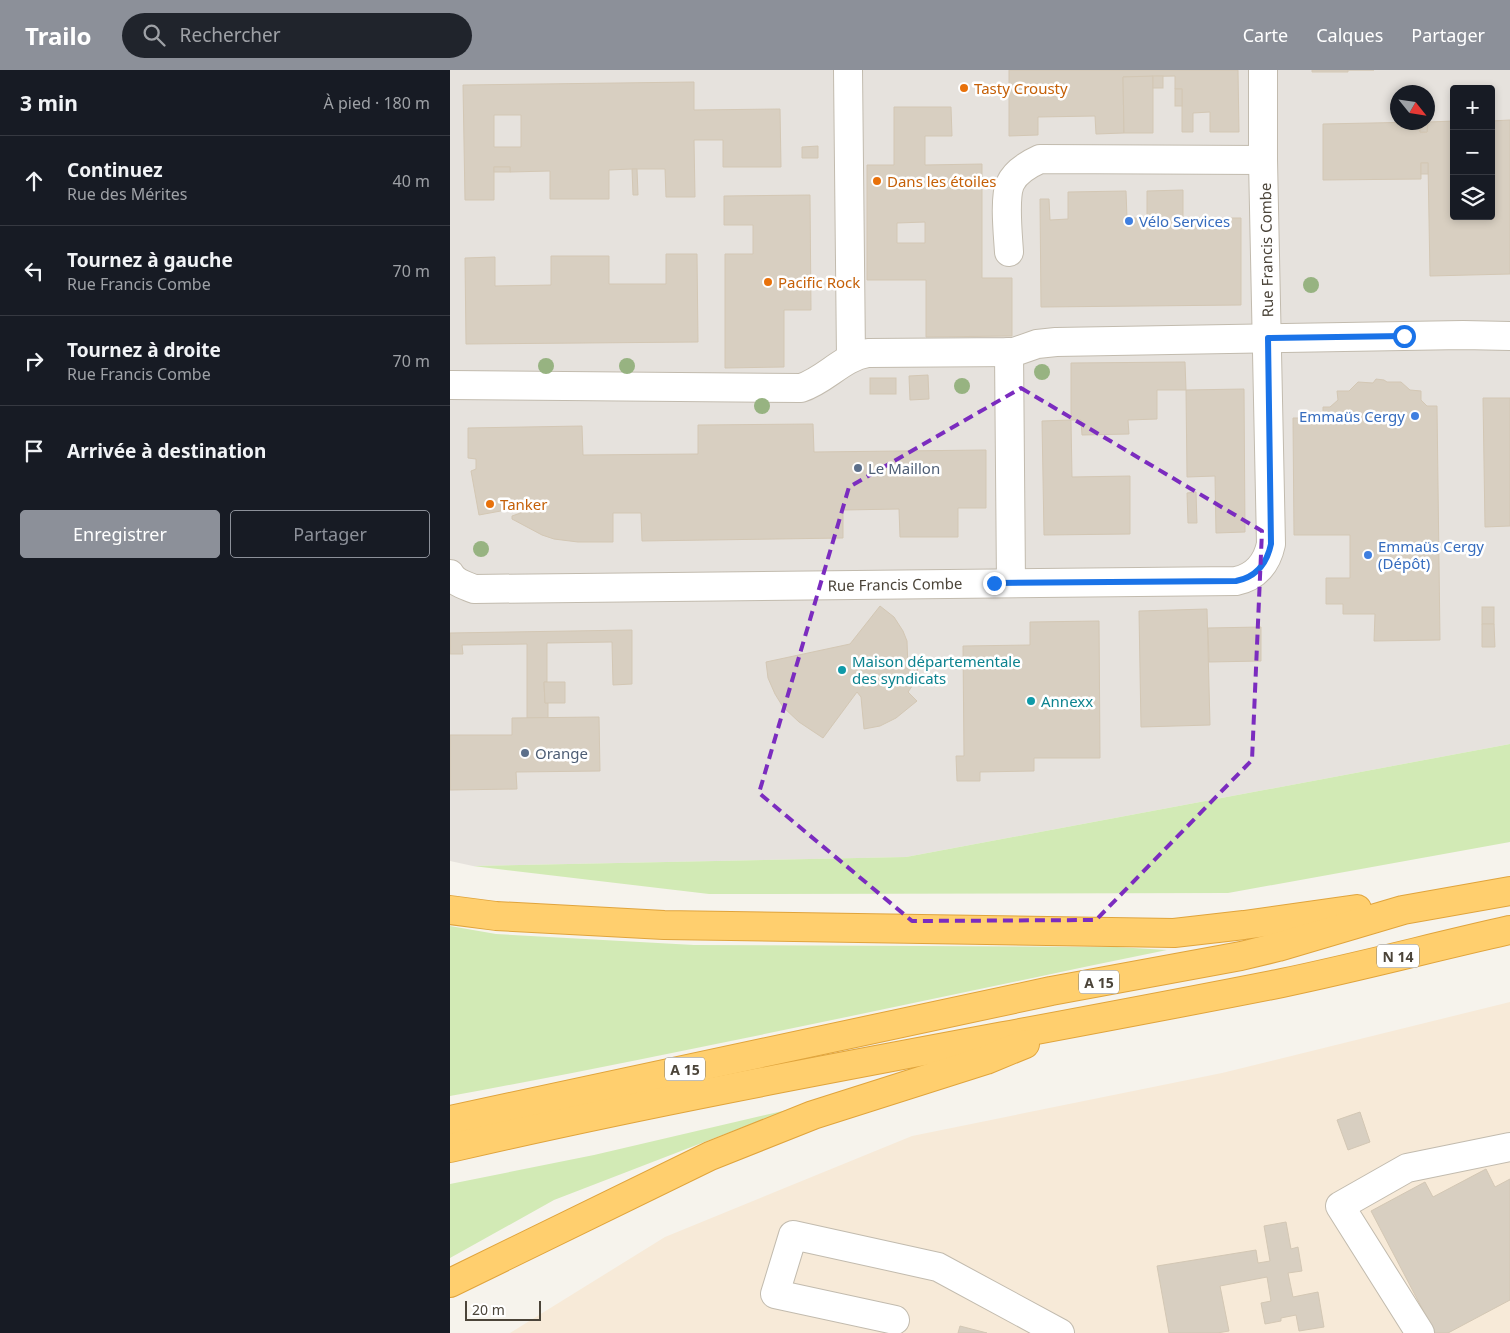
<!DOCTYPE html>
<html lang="fr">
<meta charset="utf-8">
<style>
:root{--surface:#171b24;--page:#20242c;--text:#f1f3f6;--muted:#9ea1a6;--line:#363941;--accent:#8c9099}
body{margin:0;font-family:"Noto Sans",sans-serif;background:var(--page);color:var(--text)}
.controls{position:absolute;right:15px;top:15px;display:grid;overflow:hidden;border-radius:5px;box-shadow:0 2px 8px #0003}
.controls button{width:45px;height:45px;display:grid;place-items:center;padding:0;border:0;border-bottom:1px solid var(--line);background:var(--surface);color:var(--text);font:25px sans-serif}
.compass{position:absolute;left:940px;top:15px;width:45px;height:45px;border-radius:50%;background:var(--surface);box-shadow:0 2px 8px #0003;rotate:120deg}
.scale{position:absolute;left:15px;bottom:12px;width:76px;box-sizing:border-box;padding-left:5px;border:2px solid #4b4439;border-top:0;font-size:14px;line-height:18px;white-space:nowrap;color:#4b4439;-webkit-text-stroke:4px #fff;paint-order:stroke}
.stop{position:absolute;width:15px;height:15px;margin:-11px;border:4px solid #1a73e8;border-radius:50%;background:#fff}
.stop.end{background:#1a73e8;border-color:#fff;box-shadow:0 1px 5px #0008}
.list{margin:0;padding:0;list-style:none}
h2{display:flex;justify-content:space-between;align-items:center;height:65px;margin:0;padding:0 20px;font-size:21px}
h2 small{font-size:16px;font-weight:400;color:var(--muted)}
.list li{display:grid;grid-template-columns:32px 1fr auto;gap:15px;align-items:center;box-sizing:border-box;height:90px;padding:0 20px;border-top:1px solid var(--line)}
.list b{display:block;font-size:19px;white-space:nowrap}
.list p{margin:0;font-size:16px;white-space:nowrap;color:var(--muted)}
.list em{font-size:16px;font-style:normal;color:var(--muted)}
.actions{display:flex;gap:10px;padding:15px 20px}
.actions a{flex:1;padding:11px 0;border:1px solid var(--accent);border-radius:5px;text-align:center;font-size:18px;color:var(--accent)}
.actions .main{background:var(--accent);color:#fff}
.icon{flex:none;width:28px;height:28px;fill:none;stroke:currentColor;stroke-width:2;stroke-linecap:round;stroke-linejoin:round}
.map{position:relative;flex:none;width:1060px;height:1263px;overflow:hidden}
header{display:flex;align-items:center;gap:30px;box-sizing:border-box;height:70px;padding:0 25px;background:var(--accent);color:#fff}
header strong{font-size:24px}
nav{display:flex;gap:28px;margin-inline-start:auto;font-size:18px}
.search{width:350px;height:45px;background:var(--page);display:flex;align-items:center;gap:12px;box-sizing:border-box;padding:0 18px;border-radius:28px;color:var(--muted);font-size:19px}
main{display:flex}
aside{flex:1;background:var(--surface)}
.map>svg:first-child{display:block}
.commercial{fill:#f7ead8}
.industrial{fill:#e6e2dd;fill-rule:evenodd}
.green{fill:#d2eab5}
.building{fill:#d8cfc1;stroke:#d3c7b4;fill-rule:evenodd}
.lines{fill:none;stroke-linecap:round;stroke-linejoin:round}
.minor-casing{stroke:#c2bbae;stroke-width:30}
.highway-casing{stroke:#e0a43c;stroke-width:30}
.minor{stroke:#fff;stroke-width:28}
.highway{stroke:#ffcf6e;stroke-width:28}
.tree{fill:#97b381}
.route{stroke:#1a73e8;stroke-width:6}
.marked{fill:none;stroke:#7b2cbf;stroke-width:4;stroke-dasharray:10 6;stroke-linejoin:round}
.food-dot{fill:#e8710a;stroke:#fff;stroke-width:2}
.shop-dot{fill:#3f7fe0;stroke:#fff;stroke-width:2}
.service-dot{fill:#5c6f8a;stroke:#fff;stroke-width:2}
.culture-dot{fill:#0f9aa8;stroke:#fff;stroke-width:2}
.labels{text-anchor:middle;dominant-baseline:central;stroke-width:5;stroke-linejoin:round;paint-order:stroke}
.shield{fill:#fff;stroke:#817c74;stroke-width:1}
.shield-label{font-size:14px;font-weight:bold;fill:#4b4439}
.food-label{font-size:15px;fill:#c56008;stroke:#fff;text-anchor:start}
.shop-label{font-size:15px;fill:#366cbe;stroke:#fff;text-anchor:start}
.street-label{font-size:15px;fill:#4b4439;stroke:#fff}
.service-label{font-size:15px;fill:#4e5e75;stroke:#fff;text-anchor:start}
.culture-label{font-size:15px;fill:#0d838f;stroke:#fff;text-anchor:start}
</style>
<header>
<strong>Trailo</strong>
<div class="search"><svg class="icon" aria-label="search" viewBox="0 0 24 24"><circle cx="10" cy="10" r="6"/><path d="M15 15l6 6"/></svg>Rechercher</div>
<nav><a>Carte</a><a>Calques</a><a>Partager</a></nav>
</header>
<main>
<aside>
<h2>3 min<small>À pied · 180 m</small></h2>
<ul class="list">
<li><svg class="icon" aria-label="ahead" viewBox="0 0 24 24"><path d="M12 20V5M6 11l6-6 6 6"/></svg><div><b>Continuez</b><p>Rue des Mérites</p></div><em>40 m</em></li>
<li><svg class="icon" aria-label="left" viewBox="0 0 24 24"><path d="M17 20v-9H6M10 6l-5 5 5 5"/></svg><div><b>Tournez à gauche</b><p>Rue Francis Combe</p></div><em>70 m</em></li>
<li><svg class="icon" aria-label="right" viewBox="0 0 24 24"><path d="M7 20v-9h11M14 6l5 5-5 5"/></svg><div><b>Tournez à droite</b><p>Rue Francis Combe</p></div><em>70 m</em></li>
<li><svg class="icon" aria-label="arrive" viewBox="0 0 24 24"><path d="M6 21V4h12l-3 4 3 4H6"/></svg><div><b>Arrivée à destination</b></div></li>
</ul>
<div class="actions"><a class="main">Enregistrer</a><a>Partager</a></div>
</aside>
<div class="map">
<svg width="1060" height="1263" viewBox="0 0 1060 1263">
<rect width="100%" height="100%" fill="#f6f3ec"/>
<polygon class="commercial" points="1060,932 1060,1263 60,1263 215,1167 462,1066 772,1003"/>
<path class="industrial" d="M0 0H1060V674L456 787 23 796 0 791ZM1004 19H1041V146H1004ZM948 22H978V52H948Z"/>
<g class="green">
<polygon points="1060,674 1060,772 778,823 259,824 23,796 456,787"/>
<path d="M0 856 46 864 244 875 667 877 717 880C478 929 240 982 0 1026Z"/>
<polygon points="337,1040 104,1130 0,1188 0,1114 144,1085"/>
</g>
<g class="building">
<polygon points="559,0 788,0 789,62 760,62 760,42 743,43 743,62 732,62 732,19 725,19 725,6 673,7 674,63 646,64 645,46 588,47 588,65 559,66"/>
<polygon points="862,0 924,0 898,0 898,2 862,2"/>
<polygon points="703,6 703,63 674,63 673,7"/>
<rect x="703" y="6" width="10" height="12"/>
<path d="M244 12V40L330 39 331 97H273V70H244L245 127H216L215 99H182L159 100V129H100V101L60 102V97H44V130H15L13 15ZM44 45H71V77H44Z"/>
<rect x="725" y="19" width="7" height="17"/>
<path d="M444 37H501L502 66H475V95L532 94V208H562V266L476 267V210H417V95H444ZM475 152V173H447V153Z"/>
<polygon points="1060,50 1060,204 980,206 978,93 971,93 971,109 873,110 873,54 970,52 970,62 977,62 978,52 1004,51 1004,146 1041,146 1041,51"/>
<polygon points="970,52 978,52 977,62 970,62"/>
<polygon points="368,76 368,88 352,88 352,77"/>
<rect x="971" y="93" width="7" height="11"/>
<rect x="44" y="97" width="16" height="5"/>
<polygon points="182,99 187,99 188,125 183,125"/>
<polygon points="733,120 733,148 791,148 791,235 591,237 590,129 599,129 600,150 618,149 618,122 676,121 677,148 697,148 697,121"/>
<polygon points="360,125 361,240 334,240 334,297 275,298 275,184 303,184 303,155 274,155 274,126"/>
<polygon points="216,184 247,184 248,272 16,274 15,188 45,187 45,216 101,215 101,186 159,186 159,214 216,214"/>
<polygon points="735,292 736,320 707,320 707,349 678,350 679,364 632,365 631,350 621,350 621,293"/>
<polygon points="478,305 479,329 460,330 459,306"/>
<rect x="420" y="308" width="26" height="16"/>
<polygon points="926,309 934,310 937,312 951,312 960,320 971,321 971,330 977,336 987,336 990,570 924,571 925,544 893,544 893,534 876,534 876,508 900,508 900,465 844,465 843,348 873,348 873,337 880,337 888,330 887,321 899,321 908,312 923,313"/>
<polygon points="794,319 795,462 766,463 765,406 737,407 736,320"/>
<polygon points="1033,328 1060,328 1060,456 1035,457"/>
<polygon points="621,350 622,407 680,406 680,464 594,465 592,351"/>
<polygon points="363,354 364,382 536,380 536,438 508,438 508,467 450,467 449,439 393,440 393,468 192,471 191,443 163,443 163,472 128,472 104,469 92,465 62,449 62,446 79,440 78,436 29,445 21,401 26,399 26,389 18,388 18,358 132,356 133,385 248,384 248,355"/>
<polygon points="746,422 747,453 738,453 737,423"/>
<polygon points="430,536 444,547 453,561 457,571 458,599 468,597 465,612 458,622 467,631 446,648 430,656 414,659 411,627 407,622 373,668 349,652 333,637 325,624 318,608 316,592 400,574"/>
<rect x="1032" y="537" width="12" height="17"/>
<polygon points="757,539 760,655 691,657 689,541"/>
<polygon points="649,551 650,688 584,688 584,701 530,702 530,711 507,711 506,686 514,686 513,576 580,575 580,552"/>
<polygon points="1032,554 1044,554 1045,577 1032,577"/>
<polygon points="811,557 811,591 759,592 758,558"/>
<polygon points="182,560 182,614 163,615 162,572 97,573 97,612 94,612 95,633 98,633 98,648 77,648 77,574 12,575 13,584 0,584 0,563"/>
<polygon points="94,612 115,612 115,633 95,633"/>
<polygon points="149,647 150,701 66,702 67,719 0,720 0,665 62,665 62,648"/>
<polygon points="910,1042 920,1072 898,1080 887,1050"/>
<polygon points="1036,1099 1045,1117 1060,1109 1060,1230 998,1263 985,1263 921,1141 975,1112 983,1127"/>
<polygon points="836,1152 841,1179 848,1177 852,1201 838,1203 843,1227 868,1222 874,1257 849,1261 846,1245 831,1248 831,1251 815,1254 811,1233 821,1231 817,1207 770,1216 779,1261 767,1263 719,1263 707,1196 806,1180 808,1193 820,1191 814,1156"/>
<polygon points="510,1256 537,1263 508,1263"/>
</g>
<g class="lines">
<defs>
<g id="minor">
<polyline points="398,0 401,288"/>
<path d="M559 182C558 165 554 129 560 114 565 102 579 94 590 89L813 90"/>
<polyline points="559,282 561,513"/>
<path d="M0 315 351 318C376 310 392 287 418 283L564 282 587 274 606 272 1013 265 1060 266"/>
<path d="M0 504C5 513 15 515 24 519L786 511C806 507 817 493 821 474L813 90V0"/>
<polyline points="445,1250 325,1224 343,1165 488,1197 610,1263"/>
<polyline points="970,1263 890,1136 957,1098 1060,1077"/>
</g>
<g id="highway">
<polyline points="0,840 46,846 214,855 724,863 794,855 907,839"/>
<polyline points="0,1050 601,921 791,886 828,877 953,840 1060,821"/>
<path d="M0 1078C275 1014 555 968 832 913 909 897 984 877 1060 860"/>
<polyline points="0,1213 260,1086 363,1045 536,990 575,974"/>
</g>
</defs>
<use href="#minor" class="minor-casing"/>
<use href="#highway" class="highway-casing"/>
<use href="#minor" class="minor"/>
<use href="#highway" class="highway"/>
</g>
<g class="tree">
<circle cx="861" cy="215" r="8"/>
<circle cx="96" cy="296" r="8"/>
<circle cx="177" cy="296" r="8"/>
<circle cx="592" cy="302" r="8"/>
<circle cx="512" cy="316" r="8"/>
<circle cx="312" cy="336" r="8"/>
<circle cx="31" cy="479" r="8"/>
</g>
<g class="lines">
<path class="route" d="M544 513 786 511C806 507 817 493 821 474L818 268 954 266"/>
</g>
<path class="marked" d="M571 318 812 461 802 690 646 850 462 851 309 723 399 417Z"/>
<g class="food-dot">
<circle cx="514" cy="18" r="5"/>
<circle cx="427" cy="111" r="5"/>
<circle cx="318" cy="212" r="5"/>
<circle cx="40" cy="434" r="5"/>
</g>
<g class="shop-dot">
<circle cx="679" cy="151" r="5"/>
<circle cx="965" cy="346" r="5"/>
<circle cx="918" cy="485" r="5"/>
</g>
<g class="service-dot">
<circle cx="408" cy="398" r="5"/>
<circle cx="75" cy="683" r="5"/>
</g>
<g class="culture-dot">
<circle cx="392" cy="600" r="5"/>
<circle cx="581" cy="631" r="5"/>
</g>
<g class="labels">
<g class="shield">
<rect x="927" y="874.5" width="42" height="23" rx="4"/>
<rect x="629" y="900.5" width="40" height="23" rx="4"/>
<rect x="215" y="987.5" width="40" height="23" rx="4"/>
</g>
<g class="shield-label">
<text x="948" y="886">N 14</text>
<text x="649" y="912">A 15</text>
<text x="235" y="999">A 15</text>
</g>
<g class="food-label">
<text x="524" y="18">Tasty Crousty</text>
<text x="437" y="111">Dans les étoiles</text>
<text x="328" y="212">Pacific Rock</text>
<text x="50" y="434">Tanker</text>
</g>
<g class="shop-label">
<text x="689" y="151">Vélo Services</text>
<text x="955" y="346" text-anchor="end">Emmaüs Cergy</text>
<text x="928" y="476">Emmaüs Cergy<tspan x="928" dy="17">(Dépôt)</tspan></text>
</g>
<g class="street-label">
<text transform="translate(816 180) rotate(-91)">Rue Francis Combe</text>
<text transform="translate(445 514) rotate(-1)">Rue Francis Combe</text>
</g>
<g class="service-label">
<text x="418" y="398">Le Maillon</text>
<text x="85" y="683">Orange</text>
</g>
<g class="culture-label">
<text x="402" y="591">Maison départementale<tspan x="402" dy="17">des syndicats</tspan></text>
<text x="591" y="631">Annexx</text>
</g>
</g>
</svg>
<div class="controls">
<button>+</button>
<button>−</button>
<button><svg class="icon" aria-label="layers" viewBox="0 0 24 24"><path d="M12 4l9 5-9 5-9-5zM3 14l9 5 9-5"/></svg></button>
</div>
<svg class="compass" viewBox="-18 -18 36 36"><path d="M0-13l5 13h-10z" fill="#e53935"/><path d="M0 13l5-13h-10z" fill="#9ea1a6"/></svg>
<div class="scale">20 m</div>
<div class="stop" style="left:954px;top:266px"></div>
<div class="stop end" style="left:544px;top:513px"></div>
</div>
</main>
